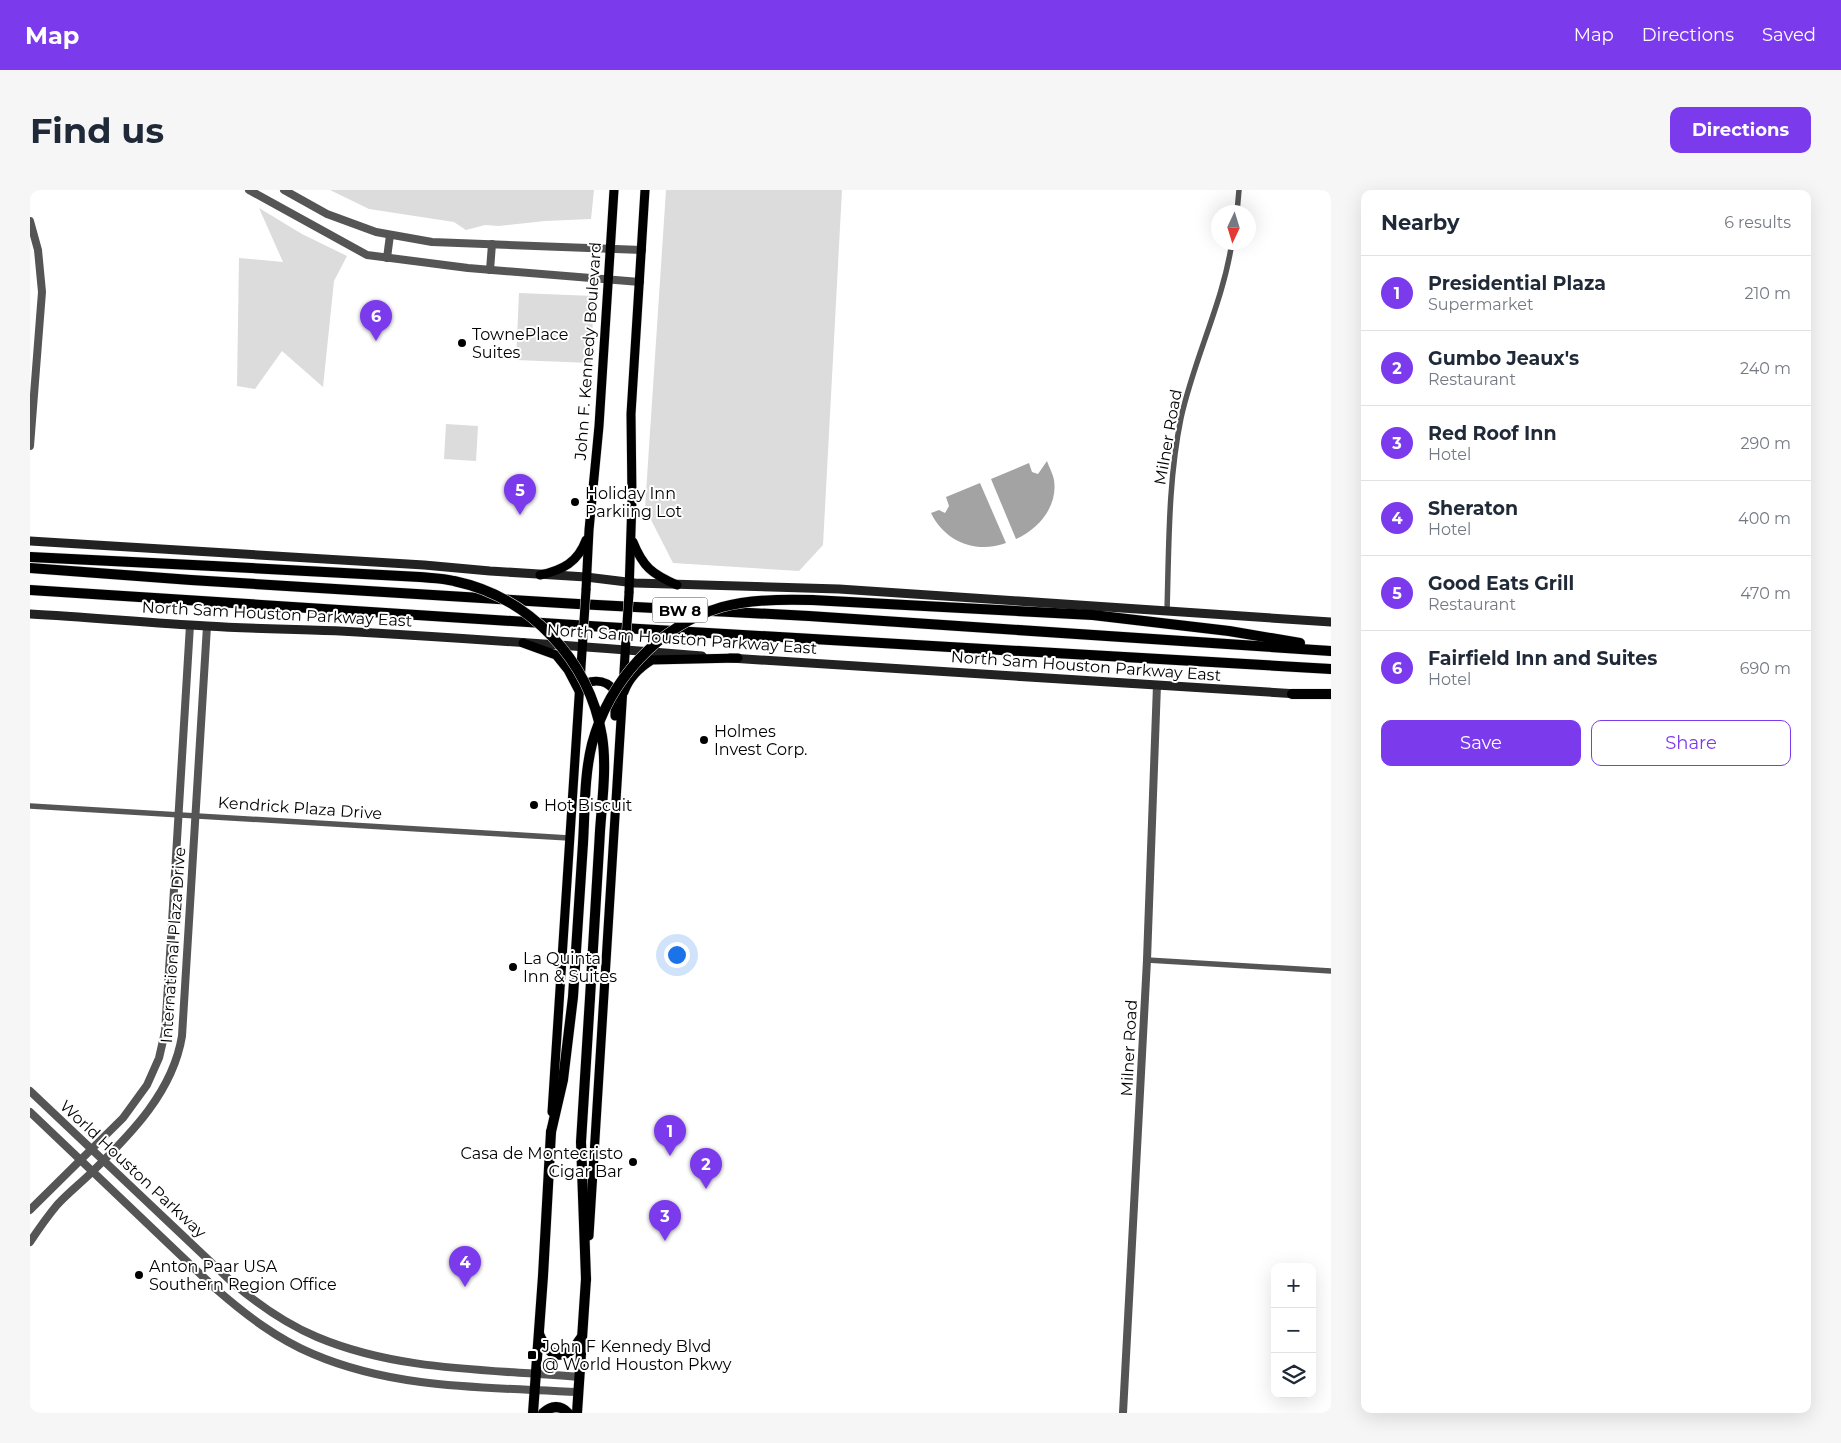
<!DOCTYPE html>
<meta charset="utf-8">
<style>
:root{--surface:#fff;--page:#f6f6f7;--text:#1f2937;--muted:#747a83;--line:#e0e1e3;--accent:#7c3aed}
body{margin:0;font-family:Montserrat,sans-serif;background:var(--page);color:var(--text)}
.controls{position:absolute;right:15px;bottom:15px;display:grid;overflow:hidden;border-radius:10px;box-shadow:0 5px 20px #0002}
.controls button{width:45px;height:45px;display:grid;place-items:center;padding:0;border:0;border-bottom:1px solid var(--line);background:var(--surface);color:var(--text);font:25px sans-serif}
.compass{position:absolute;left:1181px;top:15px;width:45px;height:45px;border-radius:50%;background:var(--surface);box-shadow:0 5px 20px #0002;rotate:184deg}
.you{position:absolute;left:646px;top:764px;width:18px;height:18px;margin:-12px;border:4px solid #fff;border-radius:50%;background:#1a73e8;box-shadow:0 0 0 8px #1a73e833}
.badge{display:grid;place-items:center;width:32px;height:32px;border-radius:50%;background:var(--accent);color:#fff;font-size:16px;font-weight:700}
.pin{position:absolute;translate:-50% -41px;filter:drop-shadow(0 1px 2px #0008)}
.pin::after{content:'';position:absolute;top:26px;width:18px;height:15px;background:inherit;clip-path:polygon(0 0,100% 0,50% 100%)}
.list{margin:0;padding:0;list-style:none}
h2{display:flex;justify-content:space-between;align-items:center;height:65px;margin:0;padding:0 20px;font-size:21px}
h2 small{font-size:16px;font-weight:400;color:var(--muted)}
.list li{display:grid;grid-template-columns:32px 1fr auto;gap:15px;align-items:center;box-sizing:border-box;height:75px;padding:0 20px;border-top:1px solid var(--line)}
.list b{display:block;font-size:19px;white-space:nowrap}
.list p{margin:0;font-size:16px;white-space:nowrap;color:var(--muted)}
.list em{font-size:16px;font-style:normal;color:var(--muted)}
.actions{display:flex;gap:10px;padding:15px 20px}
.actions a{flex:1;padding:11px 0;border:1px solid var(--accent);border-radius:10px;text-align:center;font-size:18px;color:var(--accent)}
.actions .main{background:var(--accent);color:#fff}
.icon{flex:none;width:28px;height:28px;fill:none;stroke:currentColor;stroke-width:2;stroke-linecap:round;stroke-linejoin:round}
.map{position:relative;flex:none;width:1301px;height:1223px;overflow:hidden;border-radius:10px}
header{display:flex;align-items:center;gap:30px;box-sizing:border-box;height:70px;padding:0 25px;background:var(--accent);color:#fff}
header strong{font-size:24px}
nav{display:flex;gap:28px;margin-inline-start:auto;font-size:18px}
.intro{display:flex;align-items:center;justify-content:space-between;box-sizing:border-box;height:120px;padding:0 30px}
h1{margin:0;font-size:35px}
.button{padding:12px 22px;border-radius:10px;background:var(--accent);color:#fff;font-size:18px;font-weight:700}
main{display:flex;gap:30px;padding:0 30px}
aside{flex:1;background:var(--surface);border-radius:10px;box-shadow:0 5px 20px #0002}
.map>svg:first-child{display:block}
.green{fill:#dcdcdc}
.water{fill:#a3a3a3}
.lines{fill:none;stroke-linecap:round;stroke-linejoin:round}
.primary-casing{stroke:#dbdbdb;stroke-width:10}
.trunk-casing{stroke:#dbdbdb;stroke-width:11}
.motorway-casing{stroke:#dbdbdb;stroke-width:11}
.minor{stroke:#555;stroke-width:5.5}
.tertiary{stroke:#555;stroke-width:8}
.secondary{stroke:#222;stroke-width:9}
.primary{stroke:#000;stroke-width:9}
.trunk{stroke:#000;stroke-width:10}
.motorway{stroke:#000;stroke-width:10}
.primary-bridge-casing{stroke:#dbdbdb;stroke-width:10;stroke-linecap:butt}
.motorway-bridge-casing{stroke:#dbdbdb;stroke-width:11;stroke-linecap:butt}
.primary-bridge{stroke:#000;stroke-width:9}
.motorway-bridge{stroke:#000;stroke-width:10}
.poi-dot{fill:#000;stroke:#fff;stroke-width:2}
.labels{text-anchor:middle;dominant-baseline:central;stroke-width:4;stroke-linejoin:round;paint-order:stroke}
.shield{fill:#fff;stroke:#4c4c4c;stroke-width:1}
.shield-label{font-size:15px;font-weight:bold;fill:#000}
.poi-label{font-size:16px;fill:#000;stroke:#fff;text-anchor:start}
.street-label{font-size:16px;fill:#000;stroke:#fff}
</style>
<header>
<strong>Map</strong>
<nav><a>Map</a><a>Directions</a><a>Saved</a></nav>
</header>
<div class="intro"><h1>Find us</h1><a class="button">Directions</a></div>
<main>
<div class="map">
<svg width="1301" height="1223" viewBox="0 0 1301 1223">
<rect width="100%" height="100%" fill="#fff"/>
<g class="green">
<polygon points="300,0 564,0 561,29 515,31 469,36 455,35 436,40 424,32 339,19"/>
<polygon points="636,0 812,0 793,355 769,381 643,373 615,318"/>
<polygon points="229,18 272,44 317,66 304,91 293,197 252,161 225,199 207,196 209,68 253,72"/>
<polygon points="489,103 564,106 561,173 486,170"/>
<polygon points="416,234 448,236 446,271 414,269"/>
</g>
<g class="water">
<path d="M1017 271C1019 277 1023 284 1024 290 1028 316 1009 339 986 349L961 289 999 273 1002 282 1008 284Z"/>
<path d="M950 293 976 353C946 364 915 352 901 323L909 320 915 323 919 316 916 307Z"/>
</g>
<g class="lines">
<defs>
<g id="primary">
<path d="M603 352C613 377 622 384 647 395"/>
<path d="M510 385C533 380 548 372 556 350"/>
<polyline points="556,400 559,340 569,236 584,0"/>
<polyline points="599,403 602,309 601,224 615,0"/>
<polyline points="493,453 526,465 538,480 549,501"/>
<path d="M552 500 556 493C568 489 577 491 585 501V526"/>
<path d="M594 502C599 488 609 478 622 470L708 468"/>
<polyline points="522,922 553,446"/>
<polyline points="559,1046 596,449"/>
</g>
<g id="trunk">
<path d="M509 1144C520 1170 536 1172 551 1148"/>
<polyline points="503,1223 513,1086 521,942"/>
<path d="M513 1223C521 1216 530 1214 538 1223"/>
<polyline points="547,1223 556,1089"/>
</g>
<g id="motorway">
<polyline points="0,367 183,376"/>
<polyline points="0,378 161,390 548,414 779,426 1301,461"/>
<polyline points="0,400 575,437 1301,479"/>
<polyline points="782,410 1063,425 1199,441 1270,453"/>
<polyline points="1262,504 1301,504"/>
<polyline points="521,942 533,890 543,807 553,653"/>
<polyline points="556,1089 551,952 560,808"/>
</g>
</defs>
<use href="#primary" class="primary-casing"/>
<use href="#trunk" class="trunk-casing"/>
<use href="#motorway" class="motorway-casing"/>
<g class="minor">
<polyline points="1207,22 1209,0"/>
<path d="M1137 421C1139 357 1138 291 1151 228 1164 168 1193 113 1202 52"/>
<polyline points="0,616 539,648"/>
<polyline points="1117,770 1301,781"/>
</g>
<g class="tertiary">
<polyline points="219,0 337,65 438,78 610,92"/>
<polyline points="254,0 297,24 346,42 402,52 612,60"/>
<polyline points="0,31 8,60 12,102 0,256"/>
<polyline points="357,68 360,45"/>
<polyline points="460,80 462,54"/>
<path d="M0 901 204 1094C229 1115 256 1134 287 1147 370 1182 461 1179 549 1187"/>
<path d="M0 922 186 1099C216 1125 247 1149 283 1164 367 1200 459 1197 548 1202"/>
<polyline points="0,1020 93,928 117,895 129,868 135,842 141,749 160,435"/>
<path d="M0 1052C8 1040 17 1027 27 1015 38 1003 51 993 63 981 102 943 143 901 152 846L177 436"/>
<polyline points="1093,1223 1117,770 1127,495"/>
</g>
<g class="secondary">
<polyline points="0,351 394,375 460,381 556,387 605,393 809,399 1301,432"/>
<path d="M0 424C59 427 118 433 177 436 222 439 266 439 310 441 431 448 551 456 672 466"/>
<polyline points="700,468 1268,504"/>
</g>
<use href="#primary" class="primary"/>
<use href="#trunk" class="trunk"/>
<use href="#motorway" class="motorway"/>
<defs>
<g id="primary-bridge">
<polyline points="553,446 556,400"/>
<polyline points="596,449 599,403"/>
</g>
<g id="motorway-bridge">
<path d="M183 376 390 387C401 388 413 388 424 391 500 407 559 470 572 546 577 577 572 611 570 641 567 697 563 753 560 808"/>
<path d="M553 653C555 621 554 586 562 554 579 491 628 436 692 417 721 409 753 409 782 410"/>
</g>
</defs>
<use href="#primary-bridge" class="primary-bridge-casing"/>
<use href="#motorway-bridge" class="motorway-bridge-casing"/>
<use href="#primary-bridge" class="primary-bridge"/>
<use href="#motorway-bridge" class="motorway-bridge"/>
</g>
<g class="poi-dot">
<circle cx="432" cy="153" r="5"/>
<circle cx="545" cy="312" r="5"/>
<circle cx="674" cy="550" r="5"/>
<circle cx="504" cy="615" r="5"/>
<circle cx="483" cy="777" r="5"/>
<circle cx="603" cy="972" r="5"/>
<circle cx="109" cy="1085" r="5"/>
<rect x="497" y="1160" width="10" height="10" rx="2.5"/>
</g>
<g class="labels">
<rect class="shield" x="622.5" y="407.5" width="55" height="25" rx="4"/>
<g class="shield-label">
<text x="650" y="420">BW 8</text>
</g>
<g class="poi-label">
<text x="442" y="144">TownePlace<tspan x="442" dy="18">Suites</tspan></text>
<text x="555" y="303">Holiday Inn<tspan x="555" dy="18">Parkiing Lot</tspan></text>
<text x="684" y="541">Holmes<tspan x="684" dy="18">Invest Corp.</tspan></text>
<text x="514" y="615">Hot Biscuit</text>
<text x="493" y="768">La Quinta<tspan x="493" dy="18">Inn &amp; Suites</tspan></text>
<text x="593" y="963" text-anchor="end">Casa de Montecristo<tspan x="593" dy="18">Cigar Bar</tspan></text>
<text x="119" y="1076">Anton Paar USA<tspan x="119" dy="18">Southern Region Office</tspan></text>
<text x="512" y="1156">John F Kennedy Blvd<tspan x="512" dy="18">@ World Houston Pkwy</tspan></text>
</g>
<g class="street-label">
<text transform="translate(558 161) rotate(-86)">John F. Kennedy Boulevard</text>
<text transform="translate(1138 247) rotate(-80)">Milner Road</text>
<text transform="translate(247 424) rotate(3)">North Sam Houston Parkway East</text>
<text transform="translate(652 449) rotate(4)">North Sam Houston Parkway East</text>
<text transform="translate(1056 476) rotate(4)">North Sam Houston Parkway East</text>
<text transform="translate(270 618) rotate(4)">Kendrick Plaza Drive</text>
<text transform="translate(143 755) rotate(-86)">International Plaza Drive</text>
<text transform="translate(1099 858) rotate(-87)">Milner Road</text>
<text transform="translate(103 979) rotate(43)">World Houston Parkway</text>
</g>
</g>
</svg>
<div class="controls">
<button>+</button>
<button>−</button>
<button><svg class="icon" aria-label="layers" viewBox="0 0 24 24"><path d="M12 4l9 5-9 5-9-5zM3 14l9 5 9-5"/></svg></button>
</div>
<svg class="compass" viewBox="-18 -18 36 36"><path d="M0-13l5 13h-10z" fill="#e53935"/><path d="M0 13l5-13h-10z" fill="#747a83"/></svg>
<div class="you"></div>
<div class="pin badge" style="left:640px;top:966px">1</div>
<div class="pin badge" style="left:676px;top:999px">2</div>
<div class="pin badge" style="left:635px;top:1051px">3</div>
<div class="pin badge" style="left:435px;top:1097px">4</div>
<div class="pin badge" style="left:490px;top:325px">5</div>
<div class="pin badge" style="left:346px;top:151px">6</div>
</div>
<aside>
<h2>Nearby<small>6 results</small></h2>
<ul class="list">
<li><span class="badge">1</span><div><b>Presidential Plaza</b><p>Supermarket</p></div><em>210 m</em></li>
<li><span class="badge">2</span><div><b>Gumbo Jeaux's</b><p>Restaurant</p></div><em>240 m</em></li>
<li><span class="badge">3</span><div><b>Red Roof Inn</b><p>Hotel</p></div><em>290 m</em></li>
<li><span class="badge">4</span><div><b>Sheraton</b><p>Hotel</p></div><em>400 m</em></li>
<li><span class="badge">5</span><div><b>Good Eats Grill</b><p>Restaurant</p></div><em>470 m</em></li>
<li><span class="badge">6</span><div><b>Fairfield Inn and Suites</b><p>Hotel</p></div><em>690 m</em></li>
</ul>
<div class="actions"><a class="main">Save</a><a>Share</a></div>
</aside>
</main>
